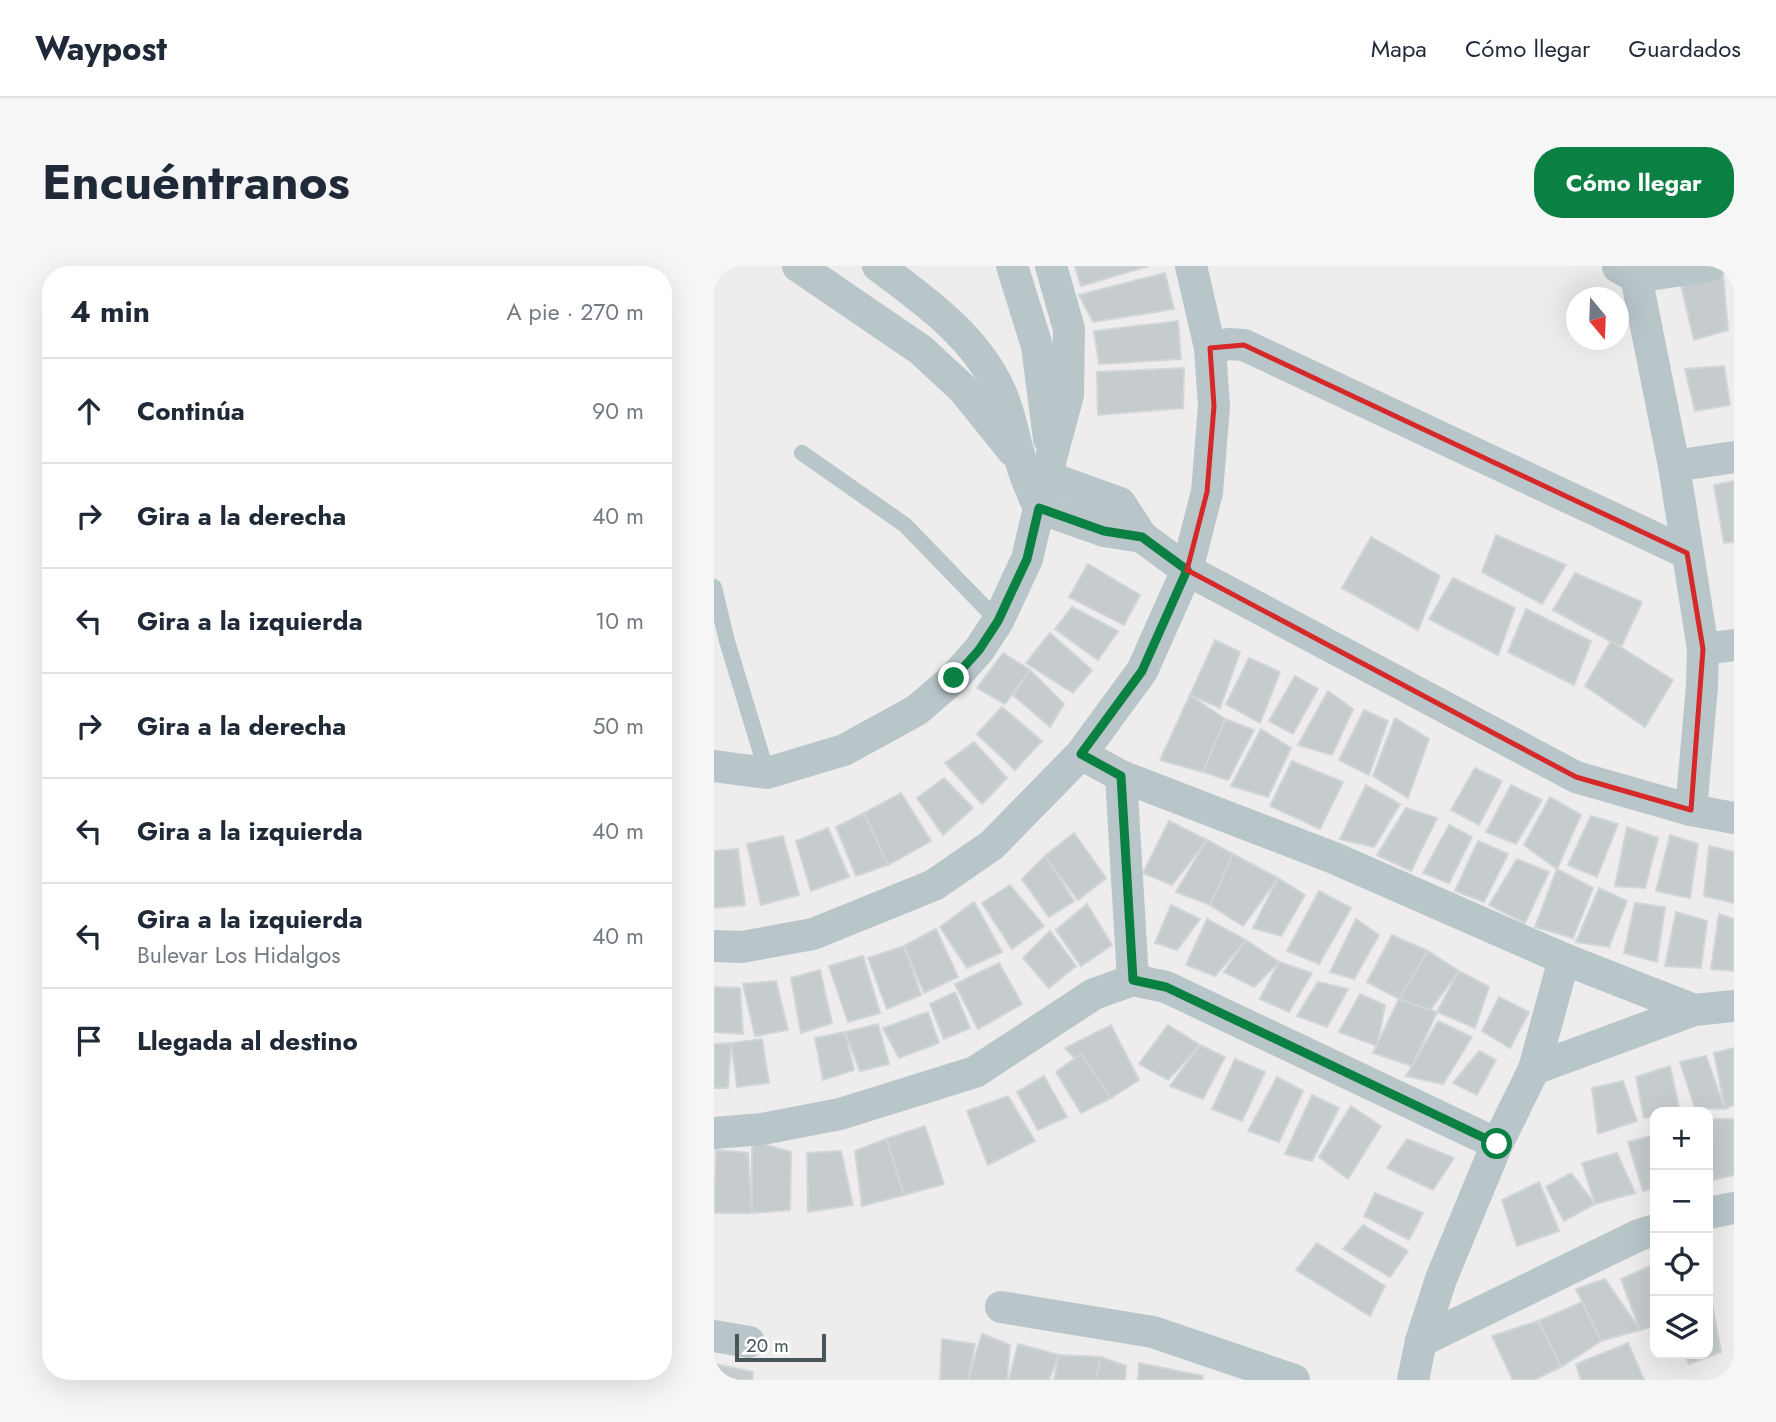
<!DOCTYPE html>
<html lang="es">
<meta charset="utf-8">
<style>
:root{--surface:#fff;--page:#f6f6f7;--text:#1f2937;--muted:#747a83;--line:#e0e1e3;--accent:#0b8043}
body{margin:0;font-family:Jost,sans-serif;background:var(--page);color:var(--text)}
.controls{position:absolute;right:21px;bottom:21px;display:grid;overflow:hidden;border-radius:14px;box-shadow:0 7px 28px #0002}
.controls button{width:63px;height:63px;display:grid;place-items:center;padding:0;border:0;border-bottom:2px solid var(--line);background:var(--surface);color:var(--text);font:35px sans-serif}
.compass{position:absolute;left:852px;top:21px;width:63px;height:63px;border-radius:50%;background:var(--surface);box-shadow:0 7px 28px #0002;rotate:161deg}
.scale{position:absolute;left:21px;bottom:18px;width:91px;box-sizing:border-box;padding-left:7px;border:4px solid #455559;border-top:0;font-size:19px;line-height:24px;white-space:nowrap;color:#455559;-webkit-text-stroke:5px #fff;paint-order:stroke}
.stop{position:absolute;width:21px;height:21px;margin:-16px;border:5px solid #0b8043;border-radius:50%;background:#fff}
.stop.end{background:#0b8043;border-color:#fff;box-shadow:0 2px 7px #0008}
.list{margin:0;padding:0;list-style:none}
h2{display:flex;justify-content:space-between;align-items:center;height:91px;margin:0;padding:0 28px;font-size:30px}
h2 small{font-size:23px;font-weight:400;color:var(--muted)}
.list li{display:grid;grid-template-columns:46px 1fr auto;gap:21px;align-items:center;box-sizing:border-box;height:105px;padding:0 28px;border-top:2px solid var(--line)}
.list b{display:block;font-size:26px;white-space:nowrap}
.list p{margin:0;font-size:23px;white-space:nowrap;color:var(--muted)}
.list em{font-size:23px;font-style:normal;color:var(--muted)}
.icon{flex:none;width:38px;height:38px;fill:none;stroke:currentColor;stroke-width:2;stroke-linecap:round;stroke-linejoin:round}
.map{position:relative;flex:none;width:1020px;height:1114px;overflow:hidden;border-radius:28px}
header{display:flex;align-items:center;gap:42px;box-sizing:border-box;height:98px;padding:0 35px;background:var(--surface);border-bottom:2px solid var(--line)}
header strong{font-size:33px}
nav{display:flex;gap:38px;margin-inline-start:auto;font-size:24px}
.intro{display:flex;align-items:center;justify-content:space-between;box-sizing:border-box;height:168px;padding:0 42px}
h1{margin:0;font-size:49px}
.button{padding:18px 32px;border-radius:28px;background:var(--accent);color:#fff;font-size:24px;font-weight:700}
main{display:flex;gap:42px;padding:0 42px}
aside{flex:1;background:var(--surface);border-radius:28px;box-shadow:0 7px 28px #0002}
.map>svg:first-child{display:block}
.building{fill:#c6cbce;stroke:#d0d5d8;stroke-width:2}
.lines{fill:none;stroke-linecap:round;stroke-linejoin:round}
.lane{stroke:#b8c5c9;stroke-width:16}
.street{stroke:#b8c5c9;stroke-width:32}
.route{stroke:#0b8043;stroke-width:9}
.marked{fill:none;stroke:#d62828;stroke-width:5;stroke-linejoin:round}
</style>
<header>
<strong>Waypost</strong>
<nav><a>Mapa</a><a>Cómo llegar</a><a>Guardados</a></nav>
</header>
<div class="intro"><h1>Encuéntranos</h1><a class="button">Cómo llegar</a></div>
<main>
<aside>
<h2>4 min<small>A pie · 270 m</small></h2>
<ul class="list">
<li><svg class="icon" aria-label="ahead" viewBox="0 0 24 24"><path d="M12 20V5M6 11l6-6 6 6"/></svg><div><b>Continúa</b></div><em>90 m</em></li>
<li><svg class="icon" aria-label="right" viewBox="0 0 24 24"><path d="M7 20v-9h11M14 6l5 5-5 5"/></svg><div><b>Gira a la derecha</b></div><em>40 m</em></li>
<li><svg class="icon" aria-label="left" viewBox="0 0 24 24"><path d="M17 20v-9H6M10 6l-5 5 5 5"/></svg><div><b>Gira a la izquierda</b></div><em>10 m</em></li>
<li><svg class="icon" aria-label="right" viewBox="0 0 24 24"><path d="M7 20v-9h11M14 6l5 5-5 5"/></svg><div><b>Gira a la derecha</b></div><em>50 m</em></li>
<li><svg class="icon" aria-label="left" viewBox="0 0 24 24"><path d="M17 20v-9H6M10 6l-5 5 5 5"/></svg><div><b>Gira a la izquierda</b></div><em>40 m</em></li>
<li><svg class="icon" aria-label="left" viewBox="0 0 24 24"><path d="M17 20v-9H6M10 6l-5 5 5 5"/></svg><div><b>Gira a la izquierda</b><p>Bulevar Los Hidalgos</p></div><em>40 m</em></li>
<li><svg class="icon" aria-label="arrive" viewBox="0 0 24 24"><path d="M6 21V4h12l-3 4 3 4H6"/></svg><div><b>Llegada al destino</b></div></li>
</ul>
</aside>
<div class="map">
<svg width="1020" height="1114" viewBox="0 0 1020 1114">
<rect width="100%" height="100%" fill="#efeced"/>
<g class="building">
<polygon points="361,0 435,0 367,20"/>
<polygon points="451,7 460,43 379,56 365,29"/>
<polygon points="1009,7 1014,64 980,74 966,15"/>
<polygon points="464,55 467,93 385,98 380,65"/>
<polygon points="1010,100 1016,139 981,145 971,103"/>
<polygon points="470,102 469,142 384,149 383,106"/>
<polygon points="1020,215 1020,276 1010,277 1000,219"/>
<polygon points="782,269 852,299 828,338 768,306"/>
<polygon points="657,271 726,310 704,364 628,322"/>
<polygon points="374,298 426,329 410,359 355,331"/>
<polygon points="861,307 928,336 907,381 839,344"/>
<polygon points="739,312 801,342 784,389 715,353"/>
<polygon points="358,341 404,365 384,394 341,363"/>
<polygon points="812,343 877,375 860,419 794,386"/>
<polygon points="336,367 378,404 359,427 312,397"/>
<polygon points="501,374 526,386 506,442 476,429"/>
<polygon points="897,375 959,414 931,461 871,420"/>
<polygon points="289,387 316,404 291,438 263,422"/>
<polygon points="535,392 566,406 546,457 512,438"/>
<polygon points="316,404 350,438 336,461 299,429"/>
<polygon points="581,410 604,423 579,468 555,455"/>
<polygon points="614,425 639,443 618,489 584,479"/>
<polygon points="476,429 511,453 489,506 446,494"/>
<polygon points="288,441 328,475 301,504 263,468"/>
<polygon points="650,444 674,455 655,509 625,494"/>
<polygon points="681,452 715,473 694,532 659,510"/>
<polygon points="511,453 540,464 514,514 489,506"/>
<polygon points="547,463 577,482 554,531 517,520"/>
<polygon points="260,476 293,512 268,538 231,497"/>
<polygon points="578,495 629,516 606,563 556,540"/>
<polygon points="761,502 788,515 765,559 737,544"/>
<polygon points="230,512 259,542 229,569 203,532"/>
<polygon points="652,519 686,538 660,581 626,573"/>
<polygon points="797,519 828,534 802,578 772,566"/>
<polygon points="187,527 217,575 174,599 150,547"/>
<polygon points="836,531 867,549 843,603 810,579"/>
<polygon points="692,542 723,552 697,605 663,589"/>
<polygon points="150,547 174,599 142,610 122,561"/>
<polygon points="877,550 904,558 883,611 854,599"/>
<polygon points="455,555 493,574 458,619 429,607"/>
<polygon points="735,559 758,571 735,617 709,607"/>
<polygon points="913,561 944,572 931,622 901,620"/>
<polygon points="114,562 135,611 97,625 82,575"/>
<polygon points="360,567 392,612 364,634 331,590"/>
<polygon points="956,569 984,578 976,632 942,625"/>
<polygon points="69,570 85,629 47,639 33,578"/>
<polygon points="493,574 519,588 496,639 462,626"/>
<polygon points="764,575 794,588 770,636 741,625"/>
<polygon points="995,580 1020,586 1020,637 990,630"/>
<polygon points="24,583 31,639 0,642 0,585"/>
<polygon points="519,588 564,612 529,660 496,639"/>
<polygon points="331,590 360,635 335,651 308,613"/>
<polygon points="803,593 835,606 811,657 775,639"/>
<polygon points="843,603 879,622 859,672 821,661"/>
<polygon points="564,612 591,629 567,670 539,662"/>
<polygon points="296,619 330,660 298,683 268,637"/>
<polygon points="885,622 913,635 895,681 862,676"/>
<polygon points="605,625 637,642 605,698 573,685"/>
<polygon points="260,636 288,686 253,702 226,661"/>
<polygon points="921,637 951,641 943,696 910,687"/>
<polygon points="373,638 398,679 367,700 342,664"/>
<polygon points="457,639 486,653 463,684 441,677"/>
<polygon points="962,646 993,655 987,702 951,700"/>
<polygon points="1005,648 1020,653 1020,705 997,703"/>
<polygon points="493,653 532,674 501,710 472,699"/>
<polygon points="642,653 665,669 640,713 616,706"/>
<polygon points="222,663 244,711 210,727 190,680"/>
<polygon points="336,665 362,700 335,722 309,692"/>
<polygon points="678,669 714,685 685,733 653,716"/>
<polygon points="532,674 565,696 540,721 510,706"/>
<polygon points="190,680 207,729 173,743 154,692"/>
<polygon points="714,685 745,705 716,744 685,733"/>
<polygon points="149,690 166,747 134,756 115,700"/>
<polygon points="565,696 598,707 575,746 546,733"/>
<polygon points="285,697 308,738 264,763 241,718"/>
<polygon points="106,704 118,757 87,767 77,712"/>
<polygon points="745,705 775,721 761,762 723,746"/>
<polygon points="62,715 74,764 41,770 29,718"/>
<polygon points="604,716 634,723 613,761 583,750"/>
<polygon points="0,721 26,722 29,768 0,766"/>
<polygon points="241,726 256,762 230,773 216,738"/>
<polygon points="646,728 671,739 663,780 625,766"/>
<polygon points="785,731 815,746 796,782 768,765"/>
<polygon points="685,733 723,746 698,800 659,787"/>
<polygon points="214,746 225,777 185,792 169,762"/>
<polygon points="724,755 758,771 729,818 692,810"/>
<polygon points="164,758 175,798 146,805 131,766"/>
<polygon points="397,759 425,814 397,832 351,782"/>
<polygon points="454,759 486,779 454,814 425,798"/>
<polygon points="131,766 140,804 109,814 101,772"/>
<polygon points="48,773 55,817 23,821 17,777"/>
<polygon points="17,777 14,822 0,822 0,778"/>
<polygon points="486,779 511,791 489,833 456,820"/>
<polygon points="1020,782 1020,839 1011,843 1000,787"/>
<polygon points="765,785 782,794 763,829 739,817"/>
<polygon points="367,788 397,832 367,847 342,806"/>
<polygon points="992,790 1011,843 981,842 966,796"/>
<polygon points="521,793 551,806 528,855 498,843"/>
<polygon points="956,800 966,846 941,846 941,851 930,852 922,811"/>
<polygon points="330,810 353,851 324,864 303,826"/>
<polygon points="563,811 589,825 565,876 534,865"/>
<polygon points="909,815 923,855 884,868 878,822"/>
<polygon points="598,829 625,842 598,895 571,888"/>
<polygon points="294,830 321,875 274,899 253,845"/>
<polygon points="637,840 667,860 634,913 605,891"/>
<polygon points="995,853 1020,853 1020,909 999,914"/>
<polygon points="211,860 230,918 190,929 172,873"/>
<polygon points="941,869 941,922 929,925 914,876"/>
<polygon points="172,873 190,929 148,940 141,885"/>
<polygon points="693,873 740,892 719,924 673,902"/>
<polygon points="38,875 77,886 76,944 38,947"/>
<polygon points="2,884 34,887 38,947 0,947"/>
<polygon points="127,885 139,939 94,946 93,887"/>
<polygon points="903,887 921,927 881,938 868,897"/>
<polygon points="994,891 999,914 994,914"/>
<polygon points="857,907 881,938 850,955 832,921"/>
<polygon points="825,916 845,965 803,980 788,934"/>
<polygon points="661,927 709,947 695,974 650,950"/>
<polygon points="649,959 694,985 676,1011 629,983"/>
<polygon points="603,977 671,1020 656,1050 582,1004"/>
<polygon points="941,998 941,1060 926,1064 907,1013"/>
<polygon points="891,1013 926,1064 887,1075 862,1023"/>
<polygon points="868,1036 887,1075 847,1101 824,1055"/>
<polygon points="998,1037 1007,1086 975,1098 970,1088 994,1088 994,1039"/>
<polygon points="824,1055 847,1101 820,1114 799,1114 778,1070"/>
<polygon points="268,1068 296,1079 293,1114 254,1114"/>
<polygon points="228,1073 261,1078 254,1114 226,1114"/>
<polygon points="914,1077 930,1114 867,1114 862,1098"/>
<polygon points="304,1078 345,1089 335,1114 295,1114"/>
<polygon points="345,1089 387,1091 382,1114 340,1114"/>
<polygon points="387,1091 412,1100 411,1114 382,1114"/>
<polygon points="425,1097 489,1110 488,1114 424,1114"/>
<polygon points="1,1098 39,1106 38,1114 0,1114"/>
</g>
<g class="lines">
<g class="lane">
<polyline points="88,187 191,259 284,355"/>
<polyline points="0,321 13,375 53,507"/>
</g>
<g class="street">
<polyline points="84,0 207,84 249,123 299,185"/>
<path d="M164 0C210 34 262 71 286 125 296 146 299 169 306 192 310 209 318 226 325 242L390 265 428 271"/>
<polyline points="298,0 323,80 335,173"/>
<polyline points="920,0 960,200 989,383 988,420 977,544"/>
<polyline points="904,1 922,11 995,0"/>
<polyline points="496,82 515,78 530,79 973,287"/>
<polyline points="960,200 1020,191"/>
<polyline points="334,211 406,237 428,271 473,304 862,511 977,544 1020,552"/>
<polyline points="989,383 1020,379"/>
<polyline points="367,488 407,510 620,592 850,693 980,744 1020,740"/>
<polyline points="0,500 53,507 130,484 203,444 240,412 265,384 284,355 313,293 325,242 334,211 337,192 354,129 355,63 337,0"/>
<polyline points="407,510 419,714"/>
<polyline points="0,680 28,681 99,668 220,619 278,579 367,488 428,405 473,304 493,226 500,140 496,82 477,0"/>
<polyline points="820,803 850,693"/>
<polyline points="0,867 48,863 126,848 261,806 380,728 419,714 452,721 783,878"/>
<polyline points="994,947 1020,942"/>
<polyline points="287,1041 439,1066 580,1114"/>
<polyline points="0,1070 35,1076"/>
<polyline points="707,1075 925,969 941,964"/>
<polyline points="699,1114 707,1075 727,1013 783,878 820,803 980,744"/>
</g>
</g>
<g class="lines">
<polyline class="route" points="240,412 265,384 284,355 313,293 325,242 390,265 428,271 473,304 428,405 367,488 407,510 419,714 452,721 783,878"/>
</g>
<path class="marked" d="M530 79 973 287 989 383 977 544 862 511 473 304 493 226 500 140 496 82Z"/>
</svg>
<div class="controls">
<button>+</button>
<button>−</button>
<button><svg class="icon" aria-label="locate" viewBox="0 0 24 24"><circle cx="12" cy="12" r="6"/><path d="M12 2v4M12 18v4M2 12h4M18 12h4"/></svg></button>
<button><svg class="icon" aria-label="layers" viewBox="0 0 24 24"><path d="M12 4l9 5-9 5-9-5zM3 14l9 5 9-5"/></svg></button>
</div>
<svg class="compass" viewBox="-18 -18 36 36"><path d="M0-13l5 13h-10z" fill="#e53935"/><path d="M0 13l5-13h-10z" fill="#747a83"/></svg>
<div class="scale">20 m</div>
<div class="stop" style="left:783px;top:878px"></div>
<div class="stop end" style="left:240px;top:412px"></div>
</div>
</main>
